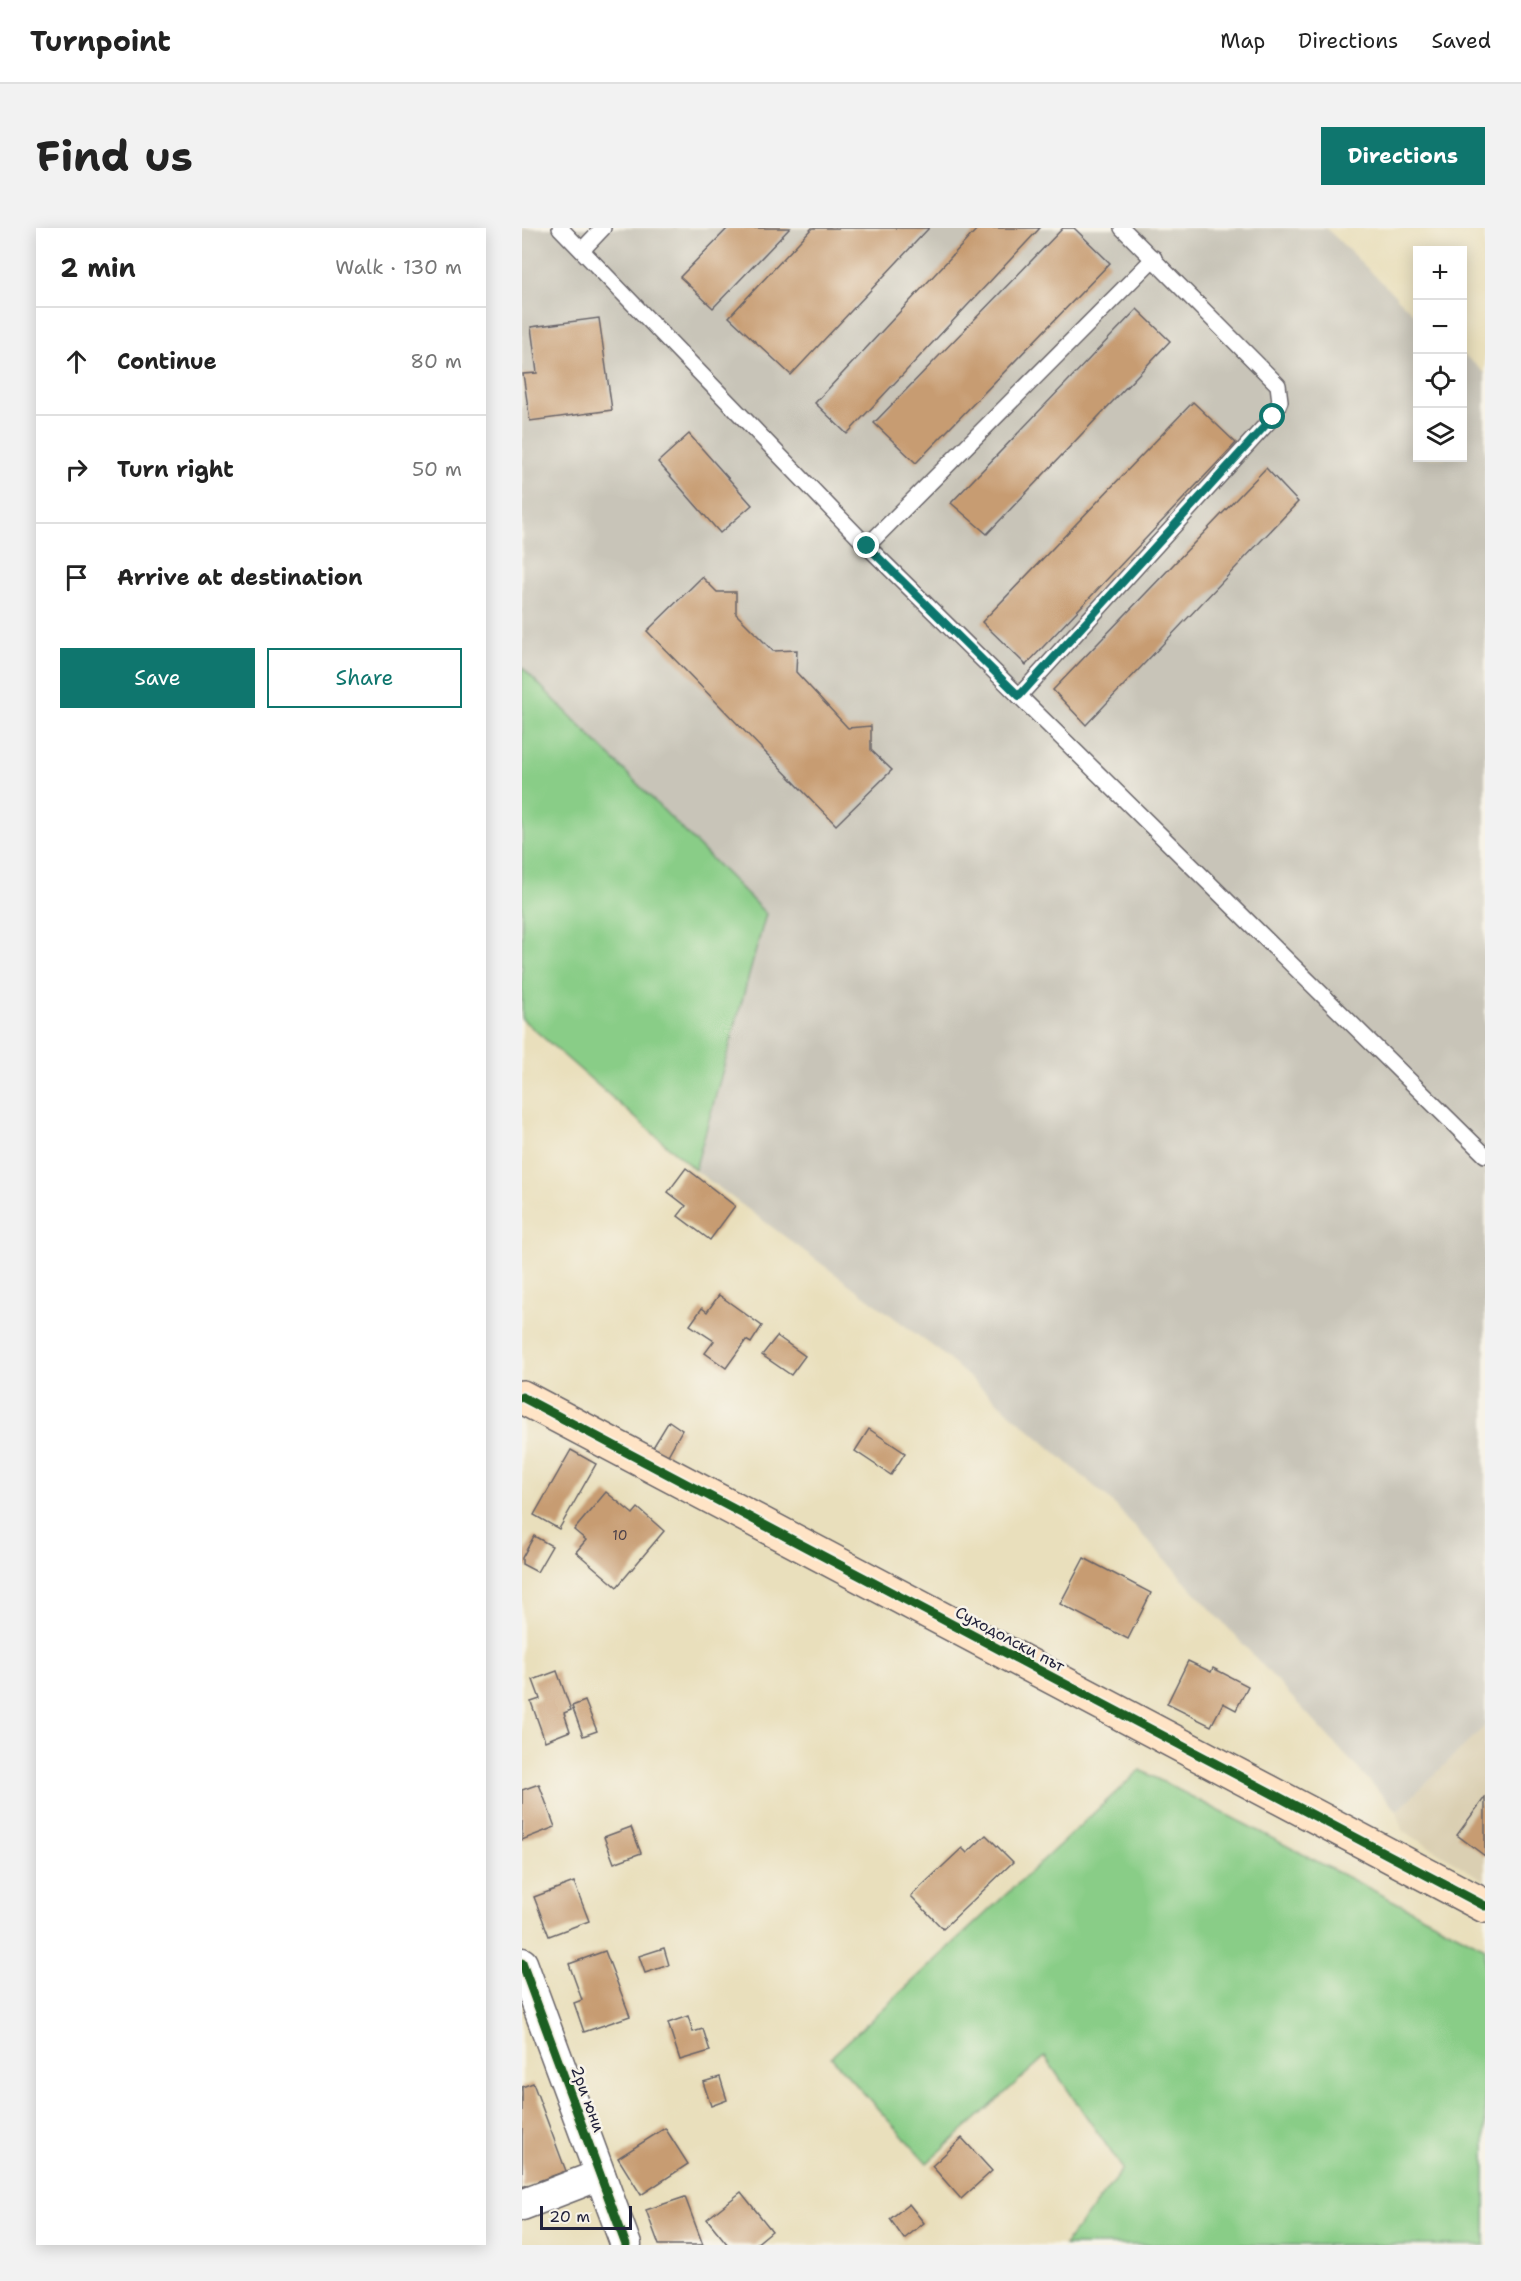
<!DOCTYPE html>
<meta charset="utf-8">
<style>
:root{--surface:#fff;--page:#f2f2f2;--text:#222;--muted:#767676;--line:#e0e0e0;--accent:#0f766e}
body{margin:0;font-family:"Shantell Sans",sans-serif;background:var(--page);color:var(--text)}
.controls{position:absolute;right:18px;top:18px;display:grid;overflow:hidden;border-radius:0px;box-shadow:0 3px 15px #0003}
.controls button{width:54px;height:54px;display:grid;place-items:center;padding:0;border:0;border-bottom:2px solid var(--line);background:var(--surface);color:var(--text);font:30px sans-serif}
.scale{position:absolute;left:18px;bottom:15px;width:92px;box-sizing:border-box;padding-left:6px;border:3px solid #22223b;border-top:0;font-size:16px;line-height:21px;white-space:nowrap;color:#22223b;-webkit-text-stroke:4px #f7f3e8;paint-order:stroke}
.stop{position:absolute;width:18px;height:18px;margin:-14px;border:4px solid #0f766e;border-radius:50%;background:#fff}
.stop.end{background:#0f766e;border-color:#fff;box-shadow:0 2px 6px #0008}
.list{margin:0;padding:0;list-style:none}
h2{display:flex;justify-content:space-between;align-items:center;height:78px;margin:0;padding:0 24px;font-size:26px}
h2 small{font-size:20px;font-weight:400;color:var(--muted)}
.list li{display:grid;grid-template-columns:39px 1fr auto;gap:18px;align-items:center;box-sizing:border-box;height:108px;padding:0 24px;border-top:2px solid var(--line)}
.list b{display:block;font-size:22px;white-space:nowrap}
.list em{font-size:20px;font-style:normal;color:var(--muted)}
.actions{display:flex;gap:12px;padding:18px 24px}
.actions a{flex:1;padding:14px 0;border:2px solid var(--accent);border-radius:0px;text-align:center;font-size:21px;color:var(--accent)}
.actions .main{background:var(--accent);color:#fff}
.icon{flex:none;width:33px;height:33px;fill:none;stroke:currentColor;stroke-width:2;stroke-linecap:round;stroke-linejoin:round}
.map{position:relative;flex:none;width:963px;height:2017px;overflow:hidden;border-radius:0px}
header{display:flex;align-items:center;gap:36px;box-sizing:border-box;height:84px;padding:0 30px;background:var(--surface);border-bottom:2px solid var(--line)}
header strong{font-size:28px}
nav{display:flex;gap:33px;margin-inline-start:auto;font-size:21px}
.intro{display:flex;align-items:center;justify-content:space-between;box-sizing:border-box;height:144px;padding:0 36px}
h1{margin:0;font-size:42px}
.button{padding:15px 27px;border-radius:0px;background:var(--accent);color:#fff;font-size:21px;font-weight:700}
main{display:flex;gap:36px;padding:0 36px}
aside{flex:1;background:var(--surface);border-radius:0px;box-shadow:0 3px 15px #0003}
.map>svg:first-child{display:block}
.built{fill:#dacfb2}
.industrial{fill:#c8c4b8}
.green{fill:#89cd87;stroke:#567861;stroke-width:1.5}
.building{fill:#c79c72}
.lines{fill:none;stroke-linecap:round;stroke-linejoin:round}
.lane-casing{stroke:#686468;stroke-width:18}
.street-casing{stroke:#686468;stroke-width:33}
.secondary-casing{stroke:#686468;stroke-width:36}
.lane{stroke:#fff;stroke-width:15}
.street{stroke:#fff;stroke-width:30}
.secondary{stroke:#ffe4c6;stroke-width:33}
.cycleway-casing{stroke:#f7f3e8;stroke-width:13}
.cycleway{stroke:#1b5e20;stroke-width:9}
.route{stroke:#0f766e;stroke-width:8}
.labels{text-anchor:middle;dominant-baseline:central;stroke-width:5;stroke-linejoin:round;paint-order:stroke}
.number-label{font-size:14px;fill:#4b4049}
.street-label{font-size:16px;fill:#22223b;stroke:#f7f3e8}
</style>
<header>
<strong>Turnpoint</strong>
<nav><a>Map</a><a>Directions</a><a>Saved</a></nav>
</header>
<div class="intro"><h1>Find us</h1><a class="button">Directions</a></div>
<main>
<aside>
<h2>2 min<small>Walk · 130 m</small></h2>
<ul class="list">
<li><svg class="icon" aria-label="ahead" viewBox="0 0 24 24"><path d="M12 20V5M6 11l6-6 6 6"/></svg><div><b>Continue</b></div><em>80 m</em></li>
<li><svg class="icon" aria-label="right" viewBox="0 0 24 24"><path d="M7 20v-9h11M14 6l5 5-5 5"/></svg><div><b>Turn right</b></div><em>50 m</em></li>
<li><svg class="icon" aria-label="arrive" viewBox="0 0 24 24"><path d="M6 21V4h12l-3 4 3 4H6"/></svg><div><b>Arrive at destination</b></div></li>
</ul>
<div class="actions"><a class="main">Save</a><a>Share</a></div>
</aside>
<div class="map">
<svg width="963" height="2017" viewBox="0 0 963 2017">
<rect width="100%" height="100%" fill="#f7f3e8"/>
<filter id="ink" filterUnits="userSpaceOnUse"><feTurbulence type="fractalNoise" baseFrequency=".0167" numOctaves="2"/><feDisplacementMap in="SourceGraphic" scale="12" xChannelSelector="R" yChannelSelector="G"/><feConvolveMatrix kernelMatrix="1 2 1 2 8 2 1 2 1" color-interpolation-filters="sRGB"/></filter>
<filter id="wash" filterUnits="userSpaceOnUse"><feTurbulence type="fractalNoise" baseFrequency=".008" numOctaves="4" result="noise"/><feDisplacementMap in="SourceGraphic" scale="24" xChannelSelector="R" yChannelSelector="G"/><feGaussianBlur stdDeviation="1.35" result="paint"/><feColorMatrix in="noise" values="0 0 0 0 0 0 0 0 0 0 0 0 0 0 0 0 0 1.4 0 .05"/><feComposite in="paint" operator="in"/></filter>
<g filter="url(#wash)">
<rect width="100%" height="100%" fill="#e9dfbc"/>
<polygon class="built" points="963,1498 963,1653 880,1602 875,1583"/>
<polygon class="industrial" points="0,0 804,0 895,89 896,230 940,230 941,126 963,145 963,1498 875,1583 588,1272 417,1123 173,942 244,686 0,439"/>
<g class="green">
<polygon points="0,439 244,686 173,942 0,791"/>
<polygon points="618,1542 963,1720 963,2017 542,2017 601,1941 523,1829 405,1935 309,1829"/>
</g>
<g id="blocks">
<g class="building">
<polygon points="206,0 268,0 191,80 158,49"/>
<polygon points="290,0 407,0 269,147 207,89"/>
<polygon points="456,0 518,0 325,206 293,175"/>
<polygon points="541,0 552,0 588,35 394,235 352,195"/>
<polygon points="615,81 648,113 465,306 429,275"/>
<polygon points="77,90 90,182 8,193 1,146 15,145 9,99"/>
<polygon points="671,174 714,215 504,437 460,394"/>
<polygon points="167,206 230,277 198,305 136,234"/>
<polygon points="744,240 776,274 564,497 531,462"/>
<polygon points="180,349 195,364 214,364 214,386 251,423 275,422 274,444 326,500 349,498 349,522 370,542 314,597 125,403"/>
<polygon points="164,940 213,978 188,1012 156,988 164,978 146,964"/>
<polygon points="197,1067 240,1098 229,1115 224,1112 204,1140 183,1125 192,1113 168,1097 180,1080 185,1084"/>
<polygon points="255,1108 283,1128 269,1147 240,1127"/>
<polygon points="147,1193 160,1202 145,1229 130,1221"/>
<polygon points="347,1201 383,1225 369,1247 333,1223"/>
<polygon points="49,1222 74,1236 37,1301 12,1287"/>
<polygon points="84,1264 111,1286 116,1280 142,1303 95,1359 54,1324 64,1312 52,1302"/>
<polygon points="12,1308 30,1318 15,1344 0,1336 0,1330"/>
<polygon points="562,1330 629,1365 606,1411 538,1376"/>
<polygon points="666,1433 689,1444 691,1440 726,1458 714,1482 701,1475 689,1498 645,1476"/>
<polygon points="35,1443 49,1482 42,1485 48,1503 23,1513 9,1474 18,1471 11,1452"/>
<polygon points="63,1473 75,1503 61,1508 50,1478"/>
<polygon points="17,1556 33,1599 0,1612 0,1562"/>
<polygon points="963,1569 963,1628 935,1607"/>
<polygon points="109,1599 119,1625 92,1635 82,1609"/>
<polygon points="464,1607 491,1634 421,1701 389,1668 440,1620 445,1625"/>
<polygon points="52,1654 67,1693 27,1708 12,1669"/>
<polygon points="142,1720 147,1737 123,1745 117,1728"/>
<polygon points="83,1723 108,1788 62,1804 52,1775 60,1772 47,1736"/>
<polygon points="166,1788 171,1804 181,1801 188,1823 158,1832 146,1795"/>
<polygon points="198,1849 205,1872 189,1878 181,1854"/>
<polygon points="11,1855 44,1943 0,1959 0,1859"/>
<polygon points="143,1900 166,1936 119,1967 96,1930"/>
<polygon points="440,1910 470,1943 439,1971 410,1938"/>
<polygon points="219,1964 250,2003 233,2017 206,2017 185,1991"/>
<polygon points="163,1969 181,2017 137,2017 124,1982"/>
<polygon points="387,1976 402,1995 382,2011 368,1991"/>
</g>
</g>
</g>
<g filter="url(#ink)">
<use href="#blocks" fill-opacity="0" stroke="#686468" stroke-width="1.5"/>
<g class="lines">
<defs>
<g id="lane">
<polyline points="38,0 345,318 963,927"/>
<polyline points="60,22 81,0"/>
<polyline points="345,318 632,30"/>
<polyline points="497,468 751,189 758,173 756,157 600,0"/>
</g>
<g id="street">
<polyline points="0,1735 104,2017"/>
<polyline points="0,1977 78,1947"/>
</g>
<polyline id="secondary" points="0,1169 963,1678"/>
</defs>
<use href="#lane" class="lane-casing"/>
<use href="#street" class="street-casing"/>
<use href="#secondary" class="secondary-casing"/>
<use href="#lane" class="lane"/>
<use href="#street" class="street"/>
<use href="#secondary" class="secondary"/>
<defs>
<g id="cycleway">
<polyline points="0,1169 963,1678"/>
<polyline points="0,1735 104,2017"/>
</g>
</defs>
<use href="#cycleway" class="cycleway-casing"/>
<use href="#cycleway" class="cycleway"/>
</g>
</g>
<g class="lines" filter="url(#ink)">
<polyline class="route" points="345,318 497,468 751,189"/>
</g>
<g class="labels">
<g class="number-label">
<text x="98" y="1307">10</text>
</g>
<g class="street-label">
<text transform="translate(488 1411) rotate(28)">Суходолски път</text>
<text transform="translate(66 1871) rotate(70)">2ри юни</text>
</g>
</g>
</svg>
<div class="controls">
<button>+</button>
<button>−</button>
<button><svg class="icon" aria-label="locate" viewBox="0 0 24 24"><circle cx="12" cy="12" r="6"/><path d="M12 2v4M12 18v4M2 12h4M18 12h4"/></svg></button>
<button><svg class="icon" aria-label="layers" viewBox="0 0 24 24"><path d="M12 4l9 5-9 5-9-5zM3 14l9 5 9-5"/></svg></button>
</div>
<div class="scale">20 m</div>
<div class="stop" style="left:751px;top:189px"></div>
<div class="stop end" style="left:345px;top:318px"></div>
</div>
</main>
